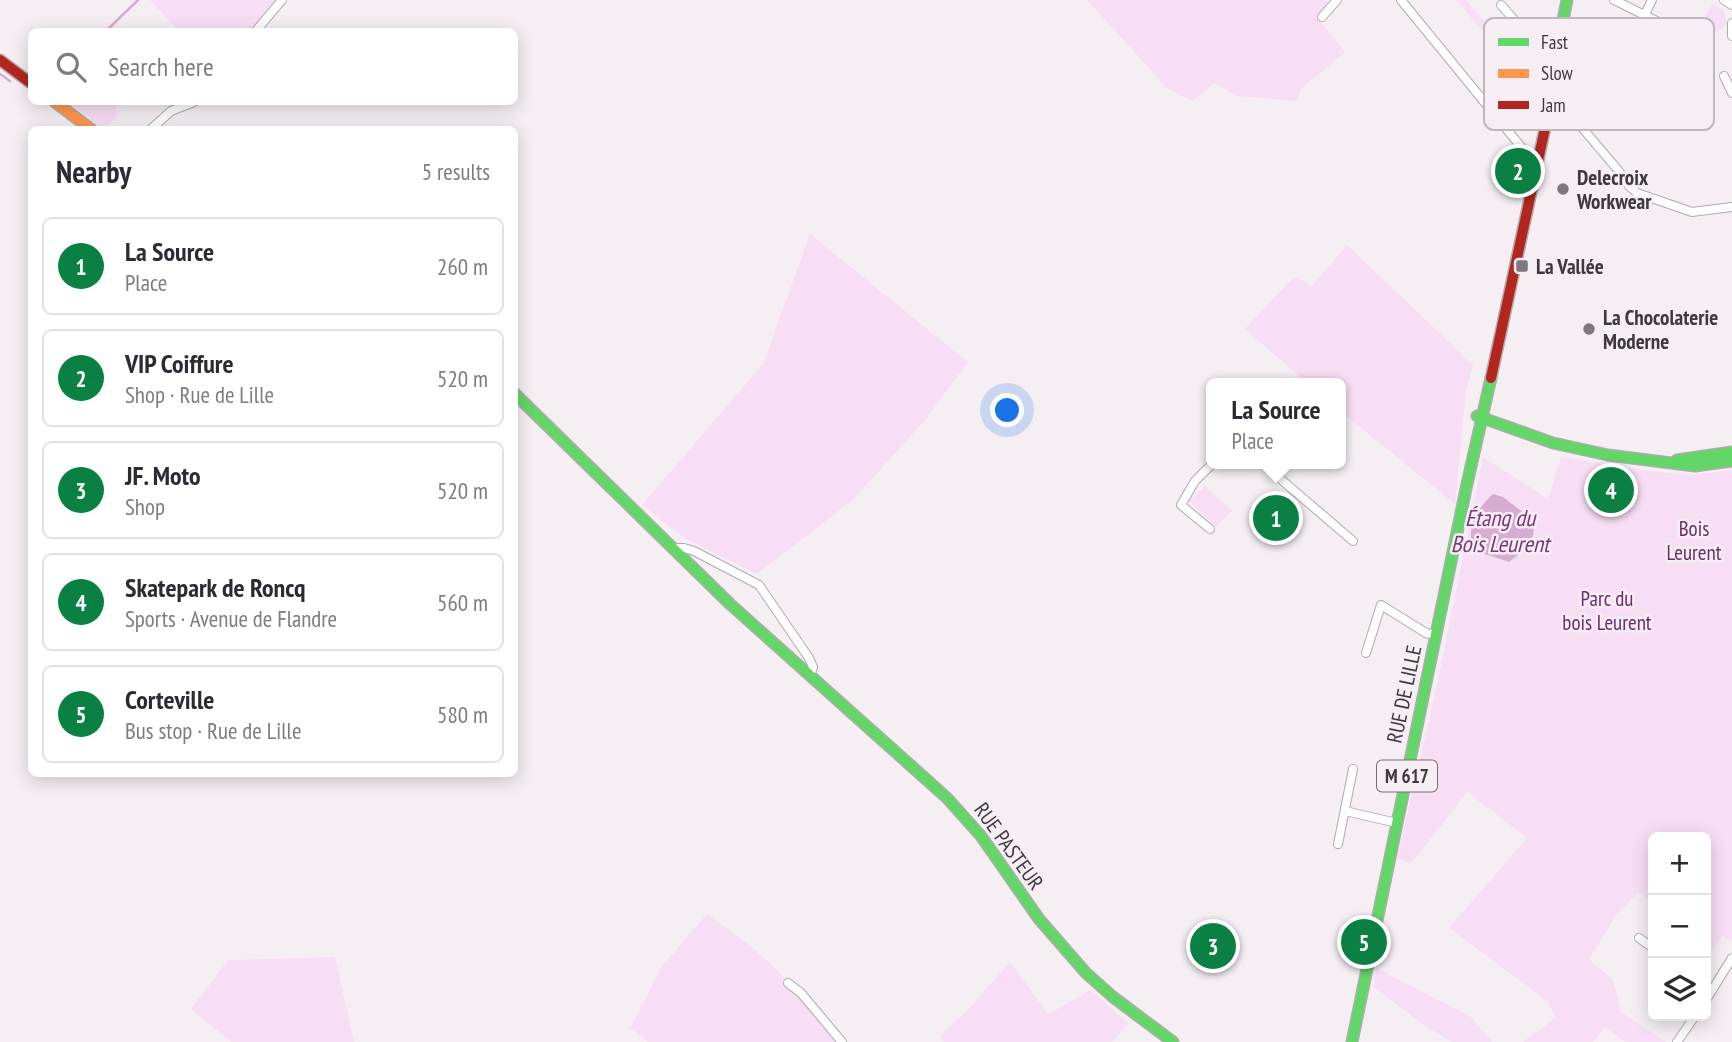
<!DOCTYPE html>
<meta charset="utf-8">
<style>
:root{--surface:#fff;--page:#f7f7f7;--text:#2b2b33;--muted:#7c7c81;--line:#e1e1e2;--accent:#0b8043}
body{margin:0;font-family:"PT Sans Narrow",sans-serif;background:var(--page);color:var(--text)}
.controls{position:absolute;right:21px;bottom:21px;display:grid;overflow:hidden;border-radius:10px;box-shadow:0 4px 18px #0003}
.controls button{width:63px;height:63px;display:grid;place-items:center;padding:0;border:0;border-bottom:2px solid var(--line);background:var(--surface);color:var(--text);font:35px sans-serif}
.you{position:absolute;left:1008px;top:411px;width:24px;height:24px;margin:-18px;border:5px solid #fff;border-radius:50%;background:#1a73e8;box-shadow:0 0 0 10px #1a73e833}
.badge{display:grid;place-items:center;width:46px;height:46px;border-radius:50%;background:var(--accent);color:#fff;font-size:23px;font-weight:700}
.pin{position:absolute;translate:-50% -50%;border:4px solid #fff;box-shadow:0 2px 7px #0006}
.popup{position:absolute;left:1206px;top:378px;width:140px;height:91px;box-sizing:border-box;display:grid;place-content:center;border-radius:10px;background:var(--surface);filter:drop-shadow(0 2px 5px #0005);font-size:23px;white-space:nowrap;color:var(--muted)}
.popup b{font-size:26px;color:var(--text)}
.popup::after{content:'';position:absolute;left:50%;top:100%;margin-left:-14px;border:14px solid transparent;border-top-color:var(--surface)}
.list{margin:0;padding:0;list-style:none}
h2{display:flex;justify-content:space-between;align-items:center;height:91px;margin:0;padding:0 28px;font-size:30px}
h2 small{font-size:23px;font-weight:400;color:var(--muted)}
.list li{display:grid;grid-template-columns:46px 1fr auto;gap:21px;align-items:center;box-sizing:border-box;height:98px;margin:0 14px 14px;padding:0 14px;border:2px solid var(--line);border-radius:10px}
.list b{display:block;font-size:26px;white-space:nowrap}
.list p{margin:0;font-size:23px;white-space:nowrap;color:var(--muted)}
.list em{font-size:23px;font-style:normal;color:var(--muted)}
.icon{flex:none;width:38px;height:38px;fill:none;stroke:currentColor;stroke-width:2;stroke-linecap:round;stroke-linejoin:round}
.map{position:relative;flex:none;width:1732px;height:1042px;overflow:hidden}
.search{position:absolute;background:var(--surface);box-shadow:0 4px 18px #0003;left:28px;top:28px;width:490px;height:77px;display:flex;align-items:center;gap:18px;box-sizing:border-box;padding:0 24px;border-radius:10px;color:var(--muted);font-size:26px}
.panel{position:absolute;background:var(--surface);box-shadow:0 4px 18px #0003;left:28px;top:126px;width:490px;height:651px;border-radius:10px}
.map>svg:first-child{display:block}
.green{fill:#f8def4}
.water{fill:#d7acd2}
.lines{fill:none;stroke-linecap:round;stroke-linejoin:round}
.stream{stroke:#d7acd2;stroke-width:2.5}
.street-casing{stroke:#afabae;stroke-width:10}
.fast-casing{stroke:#afabae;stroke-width:13}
.slow-casing{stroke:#afabae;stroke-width:13}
.jam-casing{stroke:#afabae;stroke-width:13}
.street{stroke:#fefdfd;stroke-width:8}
.fast{stroke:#63d668;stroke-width:10}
.slow{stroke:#ff974d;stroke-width:10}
.jam{stroke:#b3261e;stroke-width:10}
.poi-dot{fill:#7d797d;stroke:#f7edf5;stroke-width:2.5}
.labels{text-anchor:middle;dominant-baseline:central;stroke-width:5;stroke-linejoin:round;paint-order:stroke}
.shield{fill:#f7edf5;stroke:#756f74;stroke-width:2}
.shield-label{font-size:19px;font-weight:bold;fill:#3d393d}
.poi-label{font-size:21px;font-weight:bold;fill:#3d393d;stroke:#f7edf5;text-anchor:start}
.park-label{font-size:21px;fill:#6f2a69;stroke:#f7edf5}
.street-label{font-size:21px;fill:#3d393d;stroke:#f7edf5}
.water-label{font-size:23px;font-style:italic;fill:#7c3676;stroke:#f7edf5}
.key{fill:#f7edf5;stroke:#bfb7be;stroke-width:2}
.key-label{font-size:19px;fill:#3d393d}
</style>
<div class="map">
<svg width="1732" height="1042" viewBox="0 0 1732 1042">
<rect width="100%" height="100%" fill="#f5eff4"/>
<g class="green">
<polygon points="150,0 278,0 253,32 179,31"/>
<polygon points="1087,0 1326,0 1329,3 1316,16 1345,52 1300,90 1298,101 1238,96 1214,83 1193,101 1168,89"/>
<polygon points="1457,0 1466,0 1526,73 1515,83 1500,66 1506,60"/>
<polygon points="1713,4 1724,11 1727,24 1659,78 1656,76 1675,39 1686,26 1695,30"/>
<polygon points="68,102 121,102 115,108 118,115 105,130"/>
<polygon points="810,234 968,362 925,420 853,500 757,574 686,539 642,505 763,364"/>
<polygon points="1347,245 1473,365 1466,391 1455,504 1341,412 1341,383 1307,383 1245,329 1290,281 1298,277 1311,287"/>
<polygon points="1483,457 1548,499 1561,457 1633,469 1690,475 1732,470 1732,942 1722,936 1714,949 1706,943 1706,837 1653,837 1653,903 1638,892 1616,916 1589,959 1613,980 1621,1012 1666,1042 1625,1042 1605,1027 1593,1042 1523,1042 1556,1017 1547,1001 1449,928 1527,838 1467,792 1412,863 1397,859 1437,685"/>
<polygon points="1205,486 1232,511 1216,527 1189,501"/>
<polygon points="707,914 752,947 777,970 837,1042 648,1042 630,1028 663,965"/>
<polygon points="335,957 354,1042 231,1042 191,1009 228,960"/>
<polygon points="1010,962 1048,1014 1091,990 1128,1023 1112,1042 944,1042 940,1036 975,1002"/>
<polygon points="1376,968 1470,1016 1492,1042 1452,1042 1422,1024 1374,987"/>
</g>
<path class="water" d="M1493 494 1503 497 1533 520C1537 542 1525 549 1509 562L1473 550C1466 528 1477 508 1493 494Z"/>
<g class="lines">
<g class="stream">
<polyline points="105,32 138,0"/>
<polyline points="0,74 10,81"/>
</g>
<defs>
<g id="street">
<polyline points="1401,0 1522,148 1527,153 1540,157"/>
<polyline points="1614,0 1679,32"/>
<polyline points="1724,0 1732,5"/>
<polyline points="1501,5 1541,50 1556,59"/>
<polyline points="1645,14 1652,0"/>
<polyline points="1322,17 1337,0"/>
<polyline points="1732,23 1732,36"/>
<polyline points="255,32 282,0"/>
<polyline points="1724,76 1732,93"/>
<polyline points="1550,90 1618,170 1629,186 1637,193 1692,212 1732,207"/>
<polyline points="150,130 171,111 194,102"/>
<polyline points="1263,464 1353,541"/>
<polyline points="1210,529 1181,505 1195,481 1212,464"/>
<polyline points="674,548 684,548 694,551 759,585 809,658 813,667 810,676"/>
<polyline points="1366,653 1381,605 1426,633 1436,635"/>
<polyline points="1345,811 1397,823"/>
<polyline points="1338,844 1353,769"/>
<polyline points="1639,938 1653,948"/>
<polyline points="788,983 801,993 842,1042"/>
<polyline points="1706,1000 1732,958"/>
<polyline points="1677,1042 1695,1016"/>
</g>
<g id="fast">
<polyline points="1548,96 1567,0"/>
<polyline points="514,393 730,604 947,798 981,836 1039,919 1086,973 1113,997 1173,1042"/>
<polyline points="1477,416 1553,443 1608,455 1695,466 1732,461"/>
<polyline points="1677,460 1732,452"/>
<polyline points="1352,1042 1467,484 1491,378"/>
</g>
<polyline id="slow" points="55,102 92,130"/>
<g id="jam">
<polyline points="0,60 32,84"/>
<polyline points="1491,378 1550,105 1550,90"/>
</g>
</defs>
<use href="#street" class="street-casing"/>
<use href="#fast" class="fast-casing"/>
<use href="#slow" class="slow-casing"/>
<use href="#jam" class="jam-casing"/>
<use href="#street" class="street"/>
<use href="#fast" class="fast"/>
<use href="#slow" class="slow"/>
<use href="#jam" class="jam"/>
</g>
<g class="poi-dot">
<circle cx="1563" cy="189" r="7"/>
<rect x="1515" y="259" width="14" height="14" rx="3.5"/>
<circle cx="1589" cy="329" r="7"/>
</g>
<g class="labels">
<rect class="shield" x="1377" y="760.5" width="60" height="31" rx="5"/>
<g class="shield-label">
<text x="1407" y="776">M 617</text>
</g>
<g class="poi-label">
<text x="1577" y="177">Delecroix<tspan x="1577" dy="24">Workwear</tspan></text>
<text x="1536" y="266">La Vallée</text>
<text x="1603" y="317">La Chocolaterie<tspan x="1603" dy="24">Moderne</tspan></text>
</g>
<g class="park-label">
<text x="1694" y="528">Bois<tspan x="1694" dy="24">Leurent</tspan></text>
<text x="1607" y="598">Parc du<tspan x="1607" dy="24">bois Leurent</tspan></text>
</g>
<g class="street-label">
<text transform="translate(1404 694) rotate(-78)">RUE DE LILLE</text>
<text transform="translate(1009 846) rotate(54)">RUE PASTEUR</text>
</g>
<g class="water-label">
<text x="1500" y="517">Étang du<tspan x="1500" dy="26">Bois Leurent</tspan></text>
</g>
</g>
<rect x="1484" y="18" width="230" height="112" rx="10" class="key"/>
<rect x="1498" y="38" width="31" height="8" fill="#63d668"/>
<rect x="1498" y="69" width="31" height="9" fill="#ff974d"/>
<rect x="1498" y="101" width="31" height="8" fill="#b3261e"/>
<g class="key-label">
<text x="1541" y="49">Fast</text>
<text x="1541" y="80">Slow</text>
<text x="1541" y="112">Jam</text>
</g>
</svg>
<div class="controls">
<button>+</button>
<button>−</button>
<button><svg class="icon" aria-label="layers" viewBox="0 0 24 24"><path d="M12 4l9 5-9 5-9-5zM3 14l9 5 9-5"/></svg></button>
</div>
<div class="you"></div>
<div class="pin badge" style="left:1276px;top:518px">1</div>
<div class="popup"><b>La Source</b>Place</div>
<div class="pin badge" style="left:1518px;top:171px">2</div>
<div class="pin badge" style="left:1213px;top:946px">3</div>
<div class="pin badge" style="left:1611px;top:490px">4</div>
<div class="pin badge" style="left:1364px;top:942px">5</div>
<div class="search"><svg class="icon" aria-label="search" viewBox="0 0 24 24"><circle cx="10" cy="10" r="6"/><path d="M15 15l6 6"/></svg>Search here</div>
<section class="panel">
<h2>Nearby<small>5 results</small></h2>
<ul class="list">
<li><span class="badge">1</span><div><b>La Source</b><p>Place</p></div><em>260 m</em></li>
<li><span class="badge">2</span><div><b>VIP Coiffure</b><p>Shop · Rue de Lille</p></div><em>520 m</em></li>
<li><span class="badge">3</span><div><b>JF. Moto</b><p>Shop</p></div><em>520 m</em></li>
<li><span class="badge">4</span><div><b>Skatepark de Roncq</b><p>Sports · Avenue de Flandre</p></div><em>560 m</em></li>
<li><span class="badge">5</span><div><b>Corteville</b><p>Bus stop · Rue de Lille</p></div><em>580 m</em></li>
</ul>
</section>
</div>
